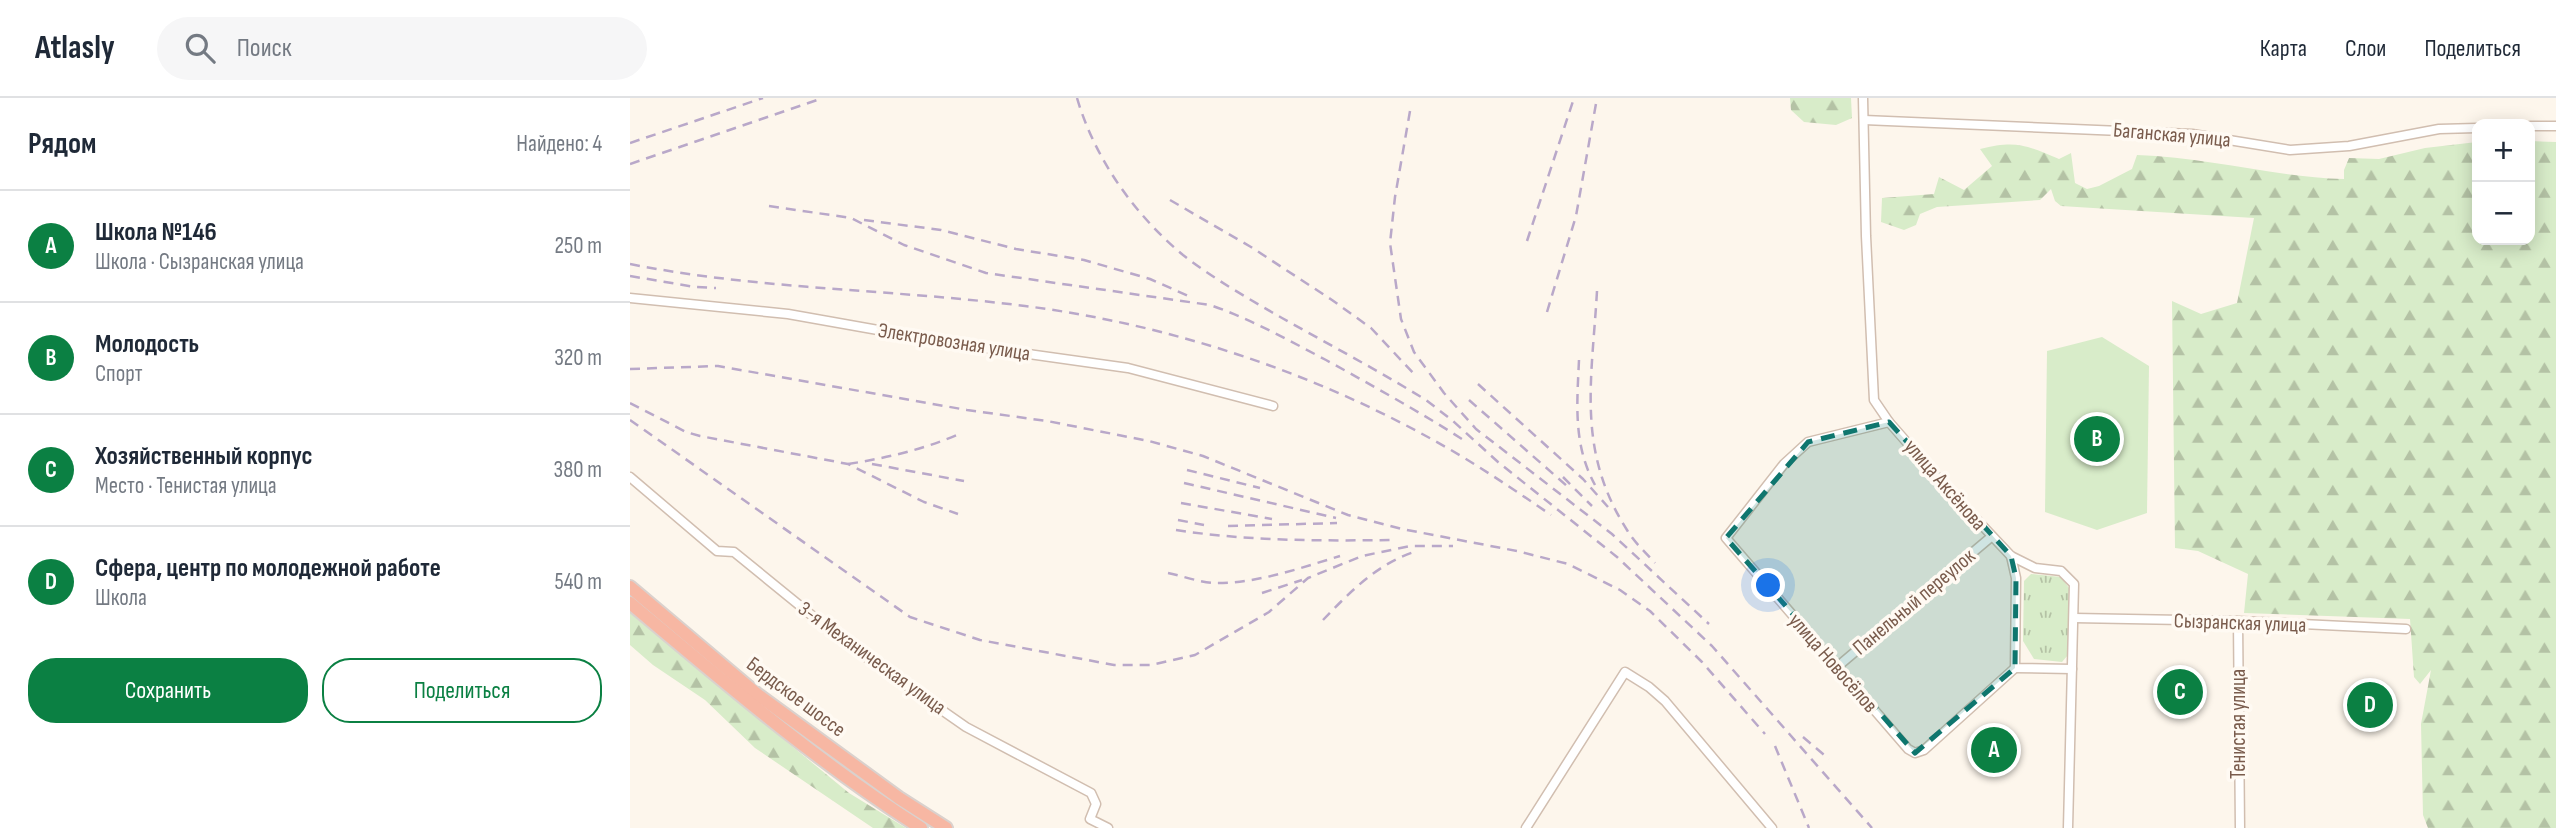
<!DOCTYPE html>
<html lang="ru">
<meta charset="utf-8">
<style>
:root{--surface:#fff;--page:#f6f6f7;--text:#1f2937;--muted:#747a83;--line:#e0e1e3;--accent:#0b8043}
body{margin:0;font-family:"Sofia Sans Condensed",sans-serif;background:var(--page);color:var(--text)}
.controls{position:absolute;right:21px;top:21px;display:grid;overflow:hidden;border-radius:14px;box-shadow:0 4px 18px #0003}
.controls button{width:63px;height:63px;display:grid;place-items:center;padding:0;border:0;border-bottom:2px solid var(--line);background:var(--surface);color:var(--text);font:35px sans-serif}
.you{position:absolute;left:1139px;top:488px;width:24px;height:24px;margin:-18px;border:5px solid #fff;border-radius:50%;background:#1a73e8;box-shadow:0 0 0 10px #1a73e833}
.badge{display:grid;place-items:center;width:46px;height:46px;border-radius:50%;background:var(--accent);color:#fff;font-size:23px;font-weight:700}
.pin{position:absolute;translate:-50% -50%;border:4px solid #fff;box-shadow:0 2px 7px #0006}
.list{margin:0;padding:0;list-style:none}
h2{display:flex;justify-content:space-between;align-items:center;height:91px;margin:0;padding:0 28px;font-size:30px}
h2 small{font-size:23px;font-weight:400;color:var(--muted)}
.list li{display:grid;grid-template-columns:46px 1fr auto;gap:21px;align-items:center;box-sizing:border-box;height:112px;padding:0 28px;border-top:2px solid var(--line)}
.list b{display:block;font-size:26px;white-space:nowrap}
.list p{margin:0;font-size:23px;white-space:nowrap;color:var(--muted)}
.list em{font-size:23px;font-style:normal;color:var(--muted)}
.actions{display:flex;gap:14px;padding:21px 28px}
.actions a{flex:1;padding:16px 0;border:2px solid var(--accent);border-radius:28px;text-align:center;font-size:24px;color:var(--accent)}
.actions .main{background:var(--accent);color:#fff}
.icon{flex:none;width:38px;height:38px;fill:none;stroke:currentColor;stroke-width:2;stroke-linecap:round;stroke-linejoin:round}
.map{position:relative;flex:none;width:1926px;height:730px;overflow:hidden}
header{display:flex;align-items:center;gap:42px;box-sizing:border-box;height:98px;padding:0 35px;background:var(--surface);border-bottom:2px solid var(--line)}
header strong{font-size:33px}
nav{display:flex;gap:38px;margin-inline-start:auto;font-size:24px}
.search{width:490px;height:63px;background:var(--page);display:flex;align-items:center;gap:18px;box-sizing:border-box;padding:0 24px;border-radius:38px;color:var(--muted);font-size:26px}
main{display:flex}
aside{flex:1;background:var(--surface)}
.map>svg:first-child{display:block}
.grass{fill:url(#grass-tufts)}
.forest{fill:url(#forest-firs)}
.garden{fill:#d8ecc9}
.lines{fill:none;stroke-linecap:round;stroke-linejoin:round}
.minor-casing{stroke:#d1beb0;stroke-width:11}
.highway-casing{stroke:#dad1cd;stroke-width:16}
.minor{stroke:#fff;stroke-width:8}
.highway{stroke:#f7b7a3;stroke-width:12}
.rail{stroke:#b9a8c9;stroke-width:2.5;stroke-dasharray:10 7;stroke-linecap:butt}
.marked{fill:#0f766e;fill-opacity:0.2;stroke:#0f766e;stroke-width:5;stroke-dasharray:14 9;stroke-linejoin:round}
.labels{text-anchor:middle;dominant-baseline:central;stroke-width:7;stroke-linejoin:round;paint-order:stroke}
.street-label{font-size:21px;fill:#7a5c4d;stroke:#fffaf3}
</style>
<header>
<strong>Atlasly</strong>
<div class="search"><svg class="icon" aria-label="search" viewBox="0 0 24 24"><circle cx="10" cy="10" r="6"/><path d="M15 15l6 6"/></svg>Поиск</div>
<nav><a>Карта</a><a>Слои</a><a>Поделиться</a></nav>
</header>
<main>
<aside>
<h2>Рядом<small>Найдено: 4</small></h2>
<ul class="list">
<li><span class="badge">A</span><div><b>Школа №146</b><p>Школа · Сызранская улица</p></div><em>250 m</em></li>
<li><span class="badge">B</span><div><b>Молодость</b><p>Спорт</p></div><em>320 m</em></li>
<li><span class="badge">C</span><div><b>Хозяйственный корпус</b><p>Место · Тенистая улица</p></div><em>380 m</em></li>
<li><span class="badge">D</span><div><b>Сфера, центр по молодежной работе</b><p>Школа</p></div><em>540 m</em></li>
</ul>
<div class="actions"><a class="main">Сохранить</a><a>Поделиться</a></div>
</aside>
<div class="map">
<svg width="1926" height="730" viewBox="0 0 1926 730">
<defs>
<pattern id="grass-tufts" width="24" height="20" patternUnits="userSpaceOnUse" patternTransform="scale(1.75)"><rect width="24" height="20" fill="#d8ecc9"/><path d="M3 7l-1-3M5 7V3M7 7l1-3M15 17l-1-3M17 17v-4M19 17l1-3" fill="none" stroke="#b4c2a5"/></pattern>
<pattern id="forest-firs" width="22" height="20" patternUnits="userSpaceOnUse" patternTransform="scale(1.75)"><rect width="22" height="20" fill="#d8ecc9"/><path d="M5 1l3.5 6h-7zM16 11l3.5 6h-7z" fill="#b4c2a5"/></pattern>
</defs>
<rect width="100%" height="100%" fill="#fdf6ec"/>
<polygon class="grass" points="1401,476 1431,479 1439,490 1438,557 1432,564 1404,561 1393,543 1394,483"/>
<g class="forest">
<polygon points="1160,0 1221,0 1222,20 1206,27 1174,24 1161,12"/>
<path d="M1900 43 1926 44V730H1798L1793 717 1791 626 1801 572 1790 586 1784 579 1780 521 1614 515 1618 476 1568 453 1545 450 1542 203 1571 216 1607 205 1624 120 1431 108 1425 103 1421 91 1410 102 1307 109 1290 116 1286 127 1274 132 1251 124 1252 100 1304 96 1309 79 1334 92 1362 68 1350 51C1386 42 1396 47 1429 61L1441 55 1445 85 1457 91 1469 88 1502 71 1507 57C1577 59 1644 79 1714 81V72L1719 60 1749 61 1795 50 1847 44V142H1900Z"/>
<polygon points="0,515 219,695 276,730 243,730 125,650 75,602 23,567 0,547"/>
</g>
<polygon class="garden" points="1472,239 1519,268 1517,415 1467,432 1415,414 1417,253"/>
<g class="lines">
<defs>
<g id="minor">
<polyline points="1233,0 1236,138 1244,302 1259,324 1315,388 1381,458 1405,470 1431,473 1444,486 1438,730"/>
<polyline points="1234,22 1562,36 1660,52 1719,48 1809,31 1847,30"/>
<polyline points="1900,28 1926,28"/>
<polyline points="0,200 158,216 321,245 498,270 643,308"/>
<polyline points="1259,324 1178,344 1154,366 1096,440 1278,651 1285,655 1294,652 1385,570"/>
<polyline points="0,379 87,453 104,454 217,546 336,629 461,695 466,706 460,721 478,730"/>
<polyline points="1381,458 1386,480 1385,570 1442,571"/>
<polyline points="1444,520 1608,523 1776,531"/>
<polyline points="1608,523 1610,730"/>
<polyline points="1207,569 1361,439"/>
<polyline points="896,730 995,574 1019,589 1035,603 1142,730"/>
</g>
<g id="highway">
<polyline points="0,489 128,597 269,700 316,730"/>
<path d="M0 505C94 584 187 664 291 730"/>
</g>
</defs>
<use href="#minor" class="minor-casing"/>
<use href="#highway" class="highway-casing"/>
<use href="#minor" class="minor"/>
<use href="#highway" class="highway"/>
<g class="rail">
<path d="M447 0C465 61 504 116 553 157 584 181 619 201 652 220 700 247 749 273 796 302L823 323 868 364 987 459 1082 548 1242 730"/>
<polyline points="780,13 765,99 760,145 771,221 784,254 814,295 846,331 982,436 1079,526"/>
<polyline points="0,45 133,0"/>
<polyline points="0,66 193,0"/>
<polyline points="540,102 621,149 702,202 741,230 784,276"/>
<path d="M139 108 221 120 274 147 356 175 580 207C621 221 658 242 696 262 743 288 790 314 835 343"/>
<polyline points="234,122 311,132 386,151 454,162 520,181 563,200"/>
<polyline points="897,143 944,0"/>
<path d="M0 166C131 192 263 191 395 208 537 226 680 273 805 343 845 365 883 391 921 417"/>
<polyline points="0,178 65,189 86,190"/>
<path d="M967 193C962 282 946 352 997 432 1004 444 1015 454 1025 465"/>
<polyline points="917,214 946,118 967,0"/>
<path d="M949 262C947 306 943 347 965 387"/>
<polyline points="0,271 88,268 337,312 417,323 519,343 573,358 718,417 772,431 887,453 938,466 990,492 1020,513 1072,564 1135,636"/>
<polyline points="848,286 953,381 978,409"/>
<polyline points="839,302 937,388"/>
<polyline points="0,305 56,334 70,338 218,366 294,404 328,416"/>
<polyline points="0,322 280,519 350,542 484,567 521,567 565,557 639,514 678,480 732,458 780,448 823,448"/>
<path d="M218 366C256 360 291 352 327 337"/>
<polyline points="242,366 334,383"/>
<polyline points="557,372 630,390"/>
<polyline points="933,379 962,408"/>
<polyline points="554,385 706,420"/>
<polyline points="551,405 642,421"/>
<polyline points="548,422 574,427"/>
<polyline points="598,428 707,425"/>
<path d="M546 432C617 443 690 443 761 442"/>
<path d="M538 475C553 478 571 485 587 485 629 485 670 470 710 458"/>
<polyline points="632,495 672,482"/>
<path d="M693 522C719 495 747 466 784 454"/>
<polyline points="1173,639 1199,661"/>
<polyline points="1145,648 1179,730"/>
</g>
</g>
<path class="marked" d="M1259 324 1381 458 1386 480 1385 570 1285 655 1096 440 1178 344Z"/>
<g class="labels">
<g class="street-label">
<text transform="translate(1542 37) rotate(5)">Баганская улица</text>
<text transform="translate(324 244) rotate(9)">Электровозная улица</text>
<text transform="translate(1315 387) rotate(49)">улица Аксёнова</text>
<text transform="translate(1284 504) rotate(-40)">Панельный переулок</text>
<text transform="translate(1610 525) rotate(2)">Сызранская улица</text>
<text transform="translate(242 560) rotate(36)">3-я Механическая улица</text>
<text transform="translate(1203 565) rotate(49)">улица Новосёлов</text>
<text transform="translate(166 599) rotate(37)">Бердское шоссе</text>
<text transform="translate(1608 626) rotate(-90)">Тенистая улица</text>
</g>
</g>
</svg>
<div class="controls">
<button>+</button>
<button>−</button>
</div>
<div class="you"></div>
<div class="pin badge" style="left:1364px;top:652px">A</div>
<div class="pin badge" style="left:1467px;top:341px">B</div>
<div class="pin badge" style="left:1550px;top:594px">C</div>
<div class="pin badge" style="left:1740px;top:607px">D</div>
</div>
</main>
